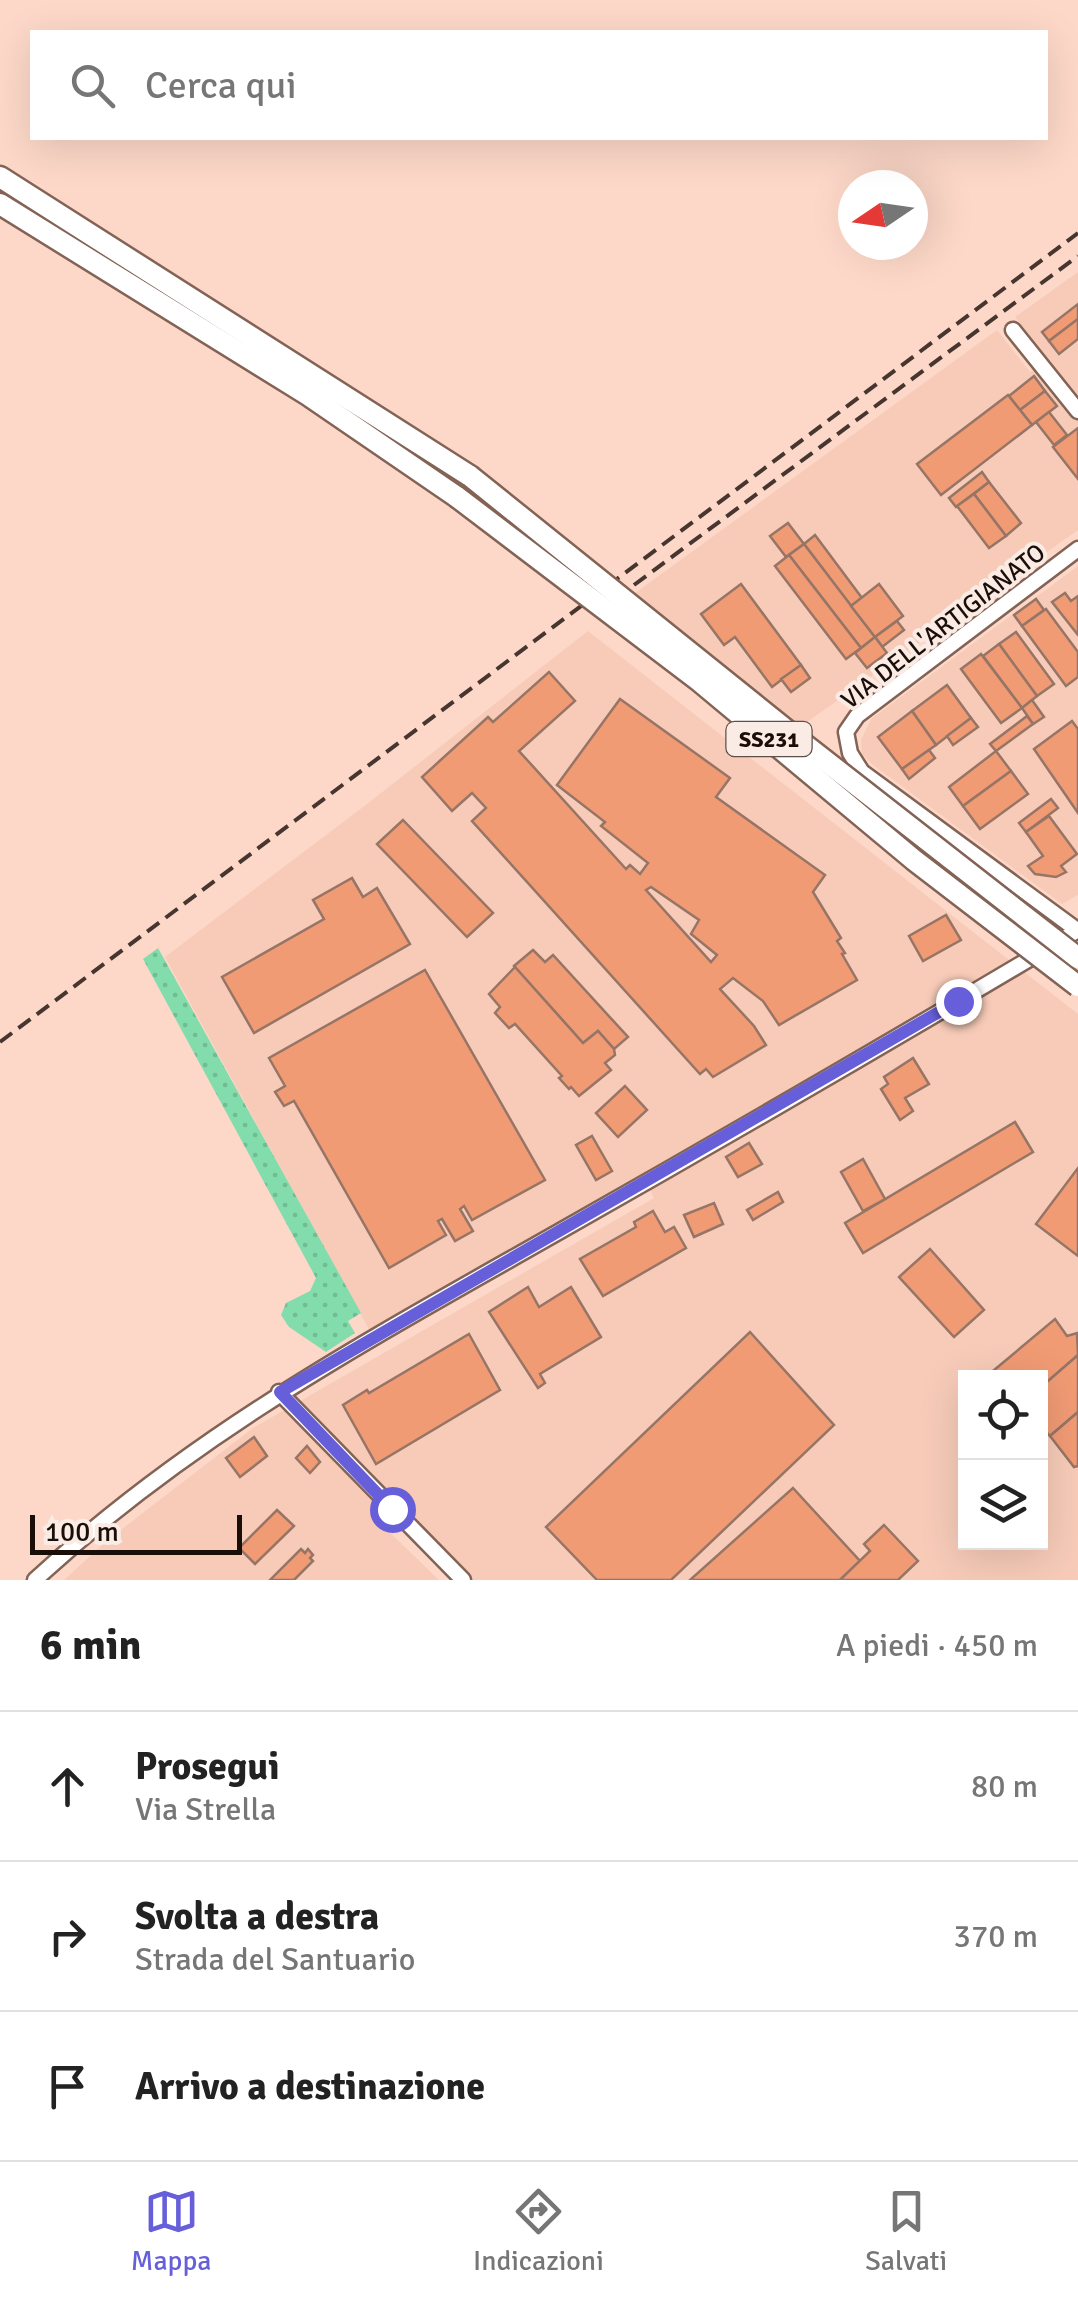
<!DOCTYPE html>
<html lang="it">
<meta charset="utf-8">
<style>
:root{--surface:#fff;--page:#f2f2f2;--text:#222;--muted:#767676;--line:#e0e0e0;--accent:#675fd9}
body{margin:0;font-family:Signika,sans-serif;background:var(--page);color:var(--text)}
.controls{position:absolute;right:30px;bottom:30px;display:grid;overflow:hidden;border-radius:0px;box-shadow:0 10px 40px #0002}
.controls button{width:90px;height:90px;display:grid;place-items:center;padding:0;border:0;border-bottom:2px solid var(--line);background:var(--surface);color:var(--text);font:50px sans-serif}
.compass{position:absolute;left:838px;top:170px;width:90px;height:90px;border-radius:50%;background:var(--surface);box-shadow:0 10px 40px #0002;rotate:257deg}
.scale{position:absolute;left:30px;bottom:25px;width:212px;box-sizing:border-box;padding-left:10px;border:5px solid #1a0e09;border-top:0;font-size:28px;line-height:35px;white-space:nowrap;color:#1a0e09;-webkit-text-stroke:8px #faebe4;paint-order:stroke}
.stop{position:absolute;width:30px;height:30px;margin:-22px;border:8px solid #675fd9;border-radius:50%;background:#fff}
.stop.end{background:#675fd9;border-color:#fff;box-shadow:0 2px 10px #0008}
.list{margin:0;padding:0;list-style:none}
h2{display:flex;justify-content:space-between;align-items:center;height:130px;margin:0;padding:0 40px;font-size:42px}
h2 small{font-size:32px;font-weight:400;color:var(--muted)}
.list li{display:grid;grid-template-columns:65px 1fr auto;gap:30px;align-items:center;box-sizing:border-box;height:150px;padding:0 40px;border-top:2px solid var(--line)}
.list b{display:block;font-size:38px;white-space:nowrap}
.list p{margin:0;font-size:32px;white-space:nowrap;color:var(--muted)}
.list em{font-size:32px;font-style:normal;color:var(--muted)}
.icon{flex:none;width:55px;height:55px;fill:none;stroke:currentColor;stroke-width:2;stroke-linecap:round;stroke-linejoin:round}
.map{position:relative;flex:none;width:1078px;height:1580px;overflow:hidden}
.search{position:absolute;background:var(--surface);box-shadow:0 10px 40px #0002;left:30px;right:30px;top:30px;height:110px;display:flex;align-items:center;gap:25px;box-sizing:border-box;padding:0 35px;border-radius:0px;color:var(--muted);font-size:38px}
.sheet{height:580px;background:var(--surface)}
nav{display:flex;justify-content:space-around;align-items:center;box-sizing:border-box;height:140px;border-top:2px solid var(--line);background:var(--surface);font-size:28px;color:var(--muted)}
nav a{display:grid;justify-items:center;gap:5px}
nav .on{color:var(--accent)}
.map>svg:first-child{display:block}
.built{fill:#f7cbb8;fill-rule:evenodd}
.grass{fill:url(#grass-dots)}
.building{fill:#f19b74;stroke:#967567;stroke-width:2.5;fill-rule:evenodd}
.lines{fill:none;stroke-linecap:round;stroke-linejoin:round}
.minor-casing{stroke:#836355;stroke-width:19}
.highway-casing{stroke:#836355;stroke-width:25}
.minor{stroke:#fff;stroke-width:14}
.highway{stroke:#fff;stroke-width:20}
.rail{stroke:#47362f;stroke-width:4;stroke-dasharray:15 8;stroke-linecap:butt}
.highway-bridge-casing{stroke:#836355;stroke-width:25;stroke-linecap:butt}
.highway-bridge{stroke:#fff;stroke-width:20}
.route{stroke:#675fd9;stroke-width:12}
.labels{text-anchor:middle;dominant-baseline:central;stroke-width:8;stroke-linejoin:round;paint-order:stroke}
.shield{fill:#faebe4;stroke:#5d504b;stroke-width:2.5}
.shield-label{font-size:22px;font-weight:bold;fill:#1a0e09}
.street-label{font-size:25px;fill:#1a0e09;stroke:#faebe4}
</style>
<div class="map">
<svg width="1078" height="1580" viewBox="0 0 1078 1580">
<defs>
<pattern id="grass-dots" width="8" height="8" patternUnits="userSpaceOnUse" patternTransform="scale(2.5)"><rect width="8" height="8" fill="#83dcac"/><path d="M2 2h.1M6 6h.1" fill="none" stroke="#71bc93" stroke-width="1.8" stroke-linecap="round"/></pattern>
</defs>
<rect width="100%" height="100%" fill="#fdd8c8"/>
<g class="built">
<polygon points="1078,272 1078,400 1015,317"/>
<polygon points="997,330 1030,372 1036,368 1078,421 1078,530 800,727 631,596"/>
<polygon points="1078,566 1078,895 1062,904 873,765 862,754 861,740 871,719"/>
<path d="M588 631 1078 1014V1580H463L392 1510 379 1522 439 1580H64L109 1539 253 1428 654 1198 649 1188 371 1333 165 957 367 804ZM966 1378H1040V1542H966Z"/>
</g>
<polygon class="grass" points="158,948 361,1313 348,1321 355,1333 326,1352 289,1327 281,1315 286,1303 310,1291 316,1278 143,959"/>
<g class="building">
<polygon points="1078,304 1078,319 1049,341 1042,332"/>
<polygon points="1078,319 1078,339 1059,354 1049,341"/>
<polygon points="1034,376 1045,391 1020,410 1009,396"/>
<polygon points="1045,391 1057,406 1032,425 1020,410"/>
<polygon points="1008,395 1032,425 941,495 917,464"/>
<polygon points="1049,412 1067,435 1054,445 1036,422"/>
<polygon points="1078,428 1078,479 1053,447"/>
<polygon points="982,472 989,482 956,507 949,498"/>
<polygon points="989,482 1021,523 1006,536 974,494"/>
<polygon points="974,494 1006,536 989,548 957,506"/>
<polygon points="788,523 804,544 786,557 770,536"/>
<polygon points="815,535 862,598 851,606 804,544"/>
<polygon points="804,544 875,637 861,648 789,555"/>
<polygon points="789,555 861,648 846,659 775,566"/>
<polygon points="741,584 801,665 772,687 735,637 724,645 701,614"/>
<polygon points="879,584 903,616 875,637 851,606"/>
<polygon points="1065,593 1071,601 1078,596 1078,635 1052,602"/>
<polygon points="1036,599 1044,610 1022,626 1014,615"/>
<polygon points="1046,609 1078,652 1078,677 1066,686 1022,626"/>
<polygon points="897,621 904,630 882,647 875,637"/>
<polygon points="1016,632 1054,684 1037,696 999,644"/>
<polygon points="875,637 887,653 867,668 855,653"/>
<polygon points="999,644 1037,696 1022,708 983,656"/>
<polygon points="981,654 1022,708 1001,723 961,669"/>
<polygon points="801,665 810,678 791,692 781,679"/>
<path d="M549 672 575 701 519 751 626 869 630 865 640 874 648 863 601 826 605 822 557 785 620 699 730 778 716 797 825 875 813 892 841 938 837 941 845 953 842 954 857 980 779 1025 763 1001 733 978 720 989 754 1026 766 1045 713 1077 706 1069 700 1074 472 821 486 808 472 793 452 811 422 777 488 717 493 722ZM651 887 699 920 691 934 717 955 711 962 646 890Z"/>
<polygon points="947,685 971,718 936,745 912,711"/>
<polygon points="1032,700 1044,717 1033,724 1022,708"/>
<polygon points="912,711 936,745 902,769 878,737"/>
<polygon points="1027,716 1033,724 996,751 990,744"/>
<polygon points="971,718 978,727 953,745 947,736"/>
<polygon points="1072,721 1078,729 1078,813 1034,749"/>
<polygon points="929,750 935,758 909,779 902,769"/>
<polygon points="996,751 1011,771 963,806 949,787"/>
<polygon points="1011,771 1028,794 980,829 963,806"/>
<polygon points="1051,799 1058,808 1026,832 1019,823"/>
<polygon points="1049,816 1077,854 1061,866 1066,872 1056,877 1035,874 1028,866 1043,856 1026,832"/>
<polygon points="403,820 493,913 467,937 377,844"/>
<polygon points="352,878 363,897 377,888 410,944 254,1033 222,977 324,919 313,900"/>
<polygon points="946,915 961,940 923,961 909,936"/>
<polygon points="533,950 545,962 553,955 628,1037 614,1049 598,1031 583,1043 514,966"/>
<polygon points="515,967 583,1043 598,1031 614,1049 615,1055 605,1063 611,1070 579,1096 571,1087 569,1089 559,1078 562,1076 515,1024 509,1028 495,1013 500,1007 489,994"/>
<polygon points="425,970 545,1180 472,1220 464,1206 460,1209 473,1231 455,1241 442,1219 438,1221 446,1235 389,1268 294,1101 284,1106 275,1092 285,1086 269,1058"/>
<polygon points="913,1058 929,1084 905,1098 913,1111 900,1120 881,1089 888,1084 884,1077"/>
<polygon points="625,1086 647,1110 618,1137 596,1113"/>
<polygon points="1015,1122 1033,1152 863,1253 845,1223"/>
<polygon points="592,1136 612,1171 596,1180 576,1145"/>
<polygon points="749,1143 762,1164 738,1177 726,1157"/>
<polygon points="863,1159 885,1199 863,1211 841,1172"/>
<polygon points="1078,1168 1078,1256 1036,1224"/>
<polygon points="778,1192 783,1202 753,1220 747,1210"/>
<polygon points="714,1203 723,1224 694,1237 684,1215"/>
<polygon points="653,1211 665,1232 674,1227 686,1248 603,1296 580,1259 636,1227 634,1222"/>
<polygon points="930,1249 984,1310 954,1337 899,1277"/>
<polygon points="528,1287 539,1307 571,1287 601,1337 540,1374 545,1383 538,1388 489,1312"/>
<polygon points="1055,1319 1067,1336 1077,1333 1078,1355 1040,1388 1040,1378 999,1378 993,1371"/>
<polygon points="750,1332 834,1425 671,1580 597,1580 546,1527"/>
<polygon points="469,1334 500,1390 376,1464 343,1405 367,1390 369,1393"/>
<polygon points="1078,1355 1078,1412 1050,1436 1040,1425 1040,1388"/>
<polygon points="1078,1412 1078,1466 1074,1467 1050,1436"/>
<polygon points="254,1437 267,1456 240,1477 226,1458"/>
<polygon points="307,1446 320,1462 310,1473 296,1458"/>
<polygon points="793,1488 860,1561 840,1580 690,1580"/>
<polygon points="277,1510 294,1526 255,1564 239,1548"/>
<polygon points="884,1525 918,1561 898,1580 840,1580 870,1551 864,1544"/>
<polygon points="301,1549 305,1553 308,1549 313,1555 310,1558 313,1561 294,1580 270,1580"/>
</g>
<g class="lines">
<defs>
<g id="minor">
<polyline points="1013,330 1078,411"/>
<polyline points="1077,930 862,772 850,753 846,732 857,716 1078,549"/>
<polyline points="279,1392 463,1580"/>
<path d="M35 1580C195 1432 374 1337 562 1230 735 1132 907 1032 1078 930"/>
</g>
<g id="highway">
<polyline points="0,177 470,476"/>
<polyline points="0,204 308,395 457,497"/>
</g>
</defs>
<use href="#minor" class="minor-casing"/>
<use href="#highway" class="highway-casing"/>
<use href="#minor" class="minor"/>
<use href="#highway" class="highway"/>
<g class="rail">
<polyline points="634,585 1078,256"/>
<polyline points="0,1042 1078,233"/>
</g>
<defs>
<g id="highway-bridge">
<polyline points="470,476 800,741 1078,958"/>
<polyline points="457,497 698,680 914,860 1078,986"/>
</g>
</defs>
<use href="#highway-bridge" class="highway-bridge-casing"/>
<use href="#highway-bridge" class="highway-bridge"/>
</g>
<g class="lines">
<polyline class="route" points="392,1509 280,1392 958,1001"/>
</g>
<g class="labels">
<rect class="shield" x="726.5" y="722" width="85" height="34" rx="8"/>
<g class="shield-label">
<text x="769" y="739">SS231</text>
</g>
<g class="street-label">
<text transform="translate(943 626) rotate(-38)">VIA DELL'ARTIGIANATO</text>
</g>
</g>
</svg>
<div class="controls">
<button><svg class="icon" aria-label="locate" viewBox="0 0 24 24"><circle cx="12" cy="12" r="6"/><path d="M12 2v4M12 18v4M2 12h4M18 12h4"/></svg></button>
<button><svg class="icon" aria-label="layers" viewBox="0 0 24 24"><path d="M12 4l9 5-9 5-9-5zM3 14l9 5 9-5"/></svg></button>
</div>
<svg class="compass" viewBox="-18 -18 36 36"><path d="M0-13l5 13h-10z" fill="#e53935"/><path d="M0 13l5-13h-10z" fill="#767676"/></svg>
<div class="scale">100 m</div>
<div class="stop" style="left:392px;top:1509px"></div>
<div class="stop end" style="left:958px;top:1001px"></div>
<div class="search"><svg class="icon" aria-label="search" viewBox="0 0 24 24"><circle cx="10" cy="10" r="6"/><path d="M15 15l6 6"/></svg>Cerca qui</div>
</div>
<section class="sheet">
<h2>6 min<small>A piedi · 450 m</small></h2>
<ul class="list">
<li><svg class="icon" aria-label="ahead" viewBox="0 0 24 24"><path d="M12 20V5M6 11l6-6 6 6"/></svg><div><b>Prosegui</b><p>Via Strella</p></div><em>80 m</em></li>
<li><svg class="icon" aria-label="right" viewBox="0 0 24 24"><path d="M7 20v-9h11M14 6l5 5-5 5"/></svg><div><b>Svolta a destra</b><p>Strada del Santuario</p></div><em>370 m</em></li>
<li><svg class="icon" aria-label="arrive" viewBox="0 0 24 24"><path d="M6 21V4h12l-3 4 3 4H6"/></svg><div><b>Arrivo a destinazione</b></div></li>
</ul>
</section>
<nav>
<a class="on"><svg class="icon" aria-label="map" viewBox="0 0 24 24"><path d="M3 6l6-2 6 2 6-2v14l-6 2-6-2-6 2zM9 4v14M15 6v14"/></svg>Mappa</a>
<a><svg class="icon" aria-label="directions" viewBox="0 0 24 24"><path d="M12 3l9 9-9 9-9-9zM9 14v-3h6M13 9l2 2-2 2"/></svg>Indicazioni</a>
<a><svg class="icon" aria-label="saved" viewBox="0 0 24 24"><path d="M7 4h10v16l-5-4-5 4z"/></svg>Salvati</a>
</nav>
